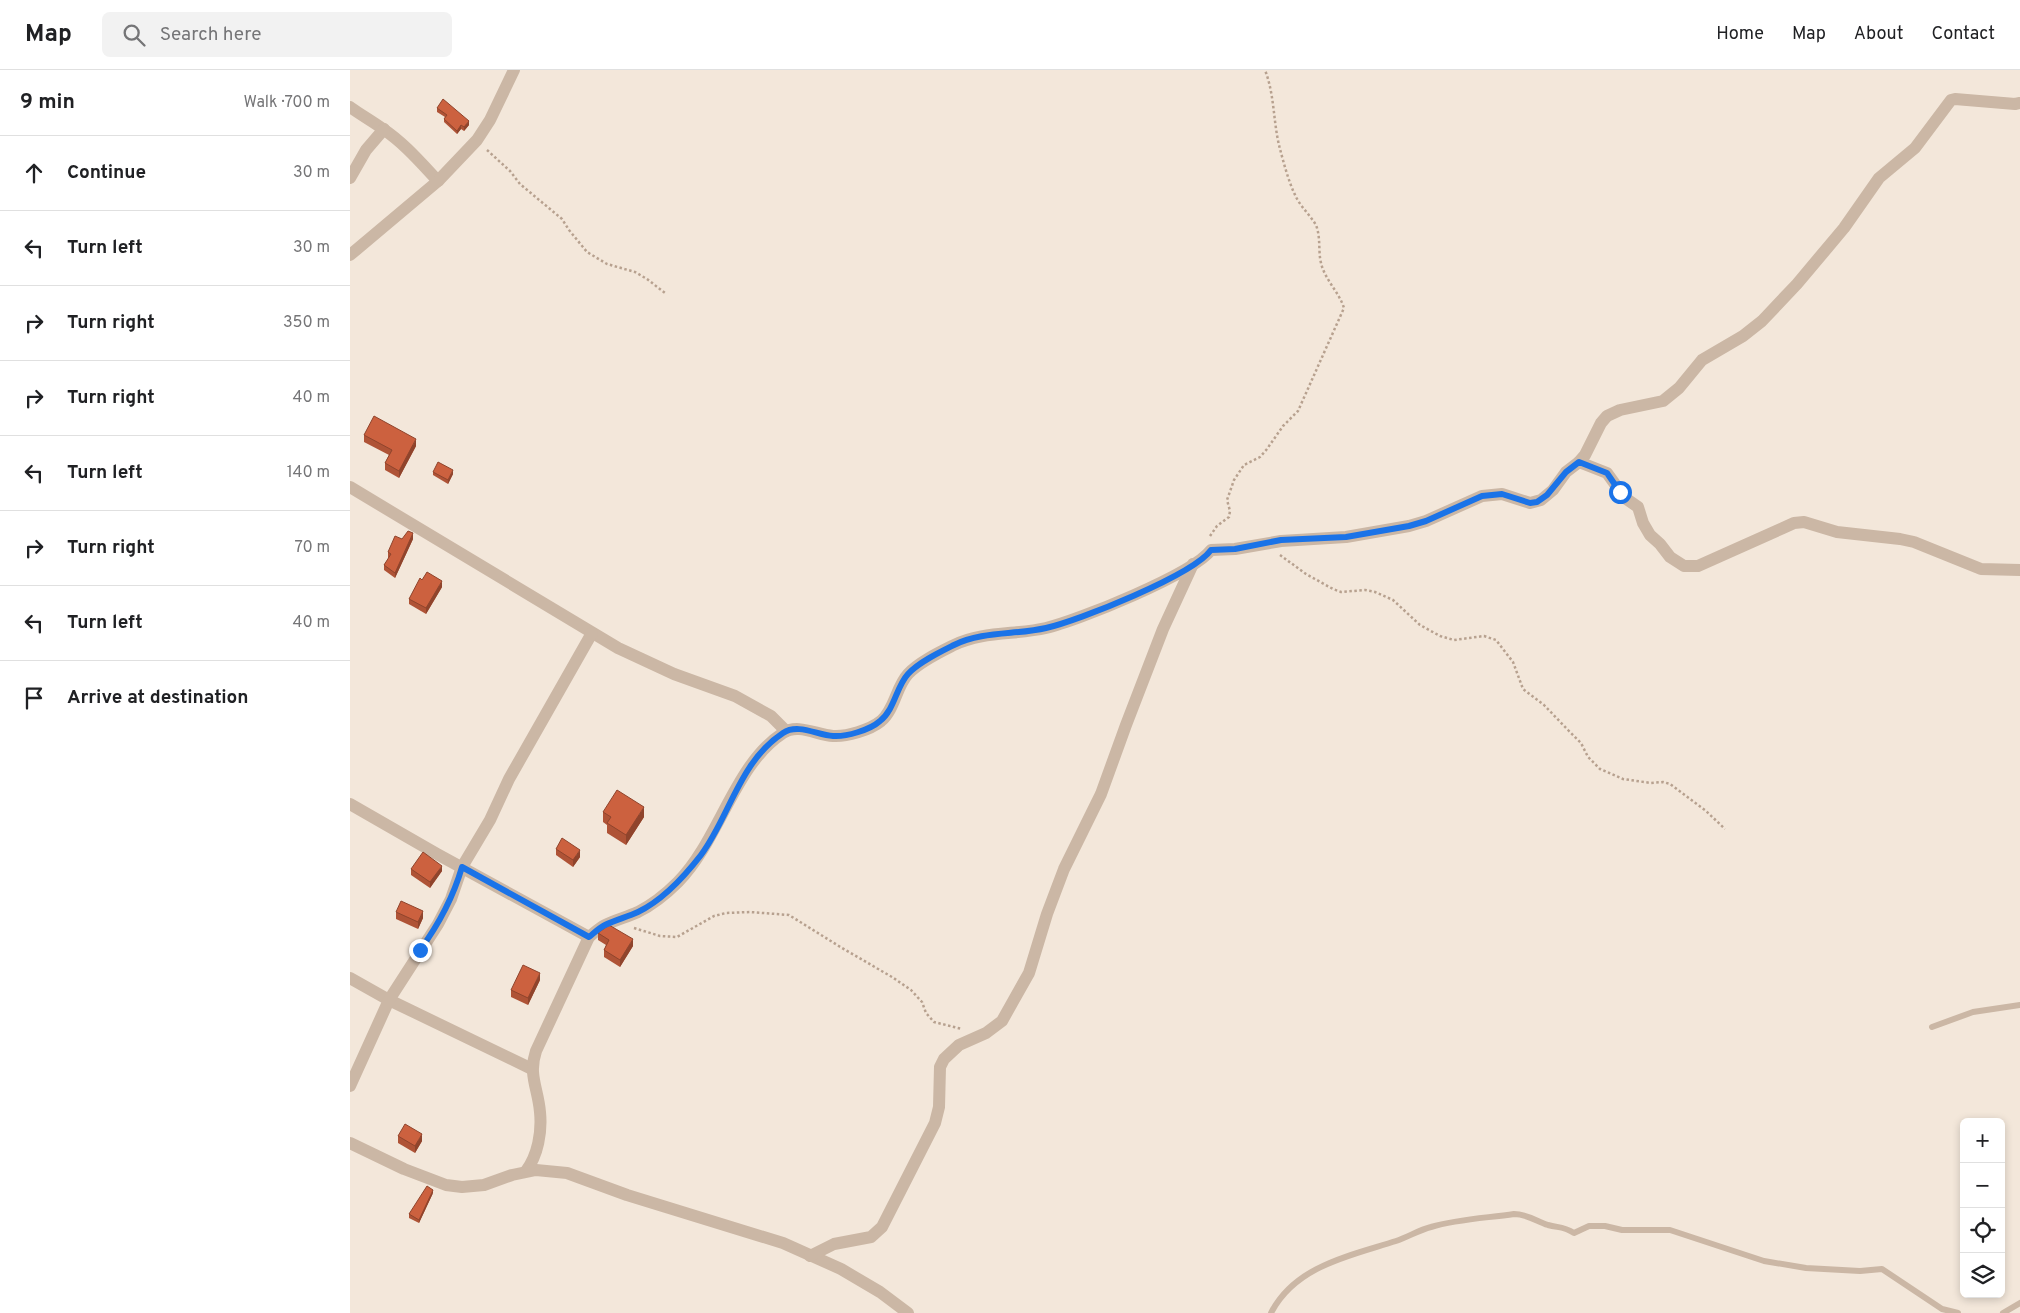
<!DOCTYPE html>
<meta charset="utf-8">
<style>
:root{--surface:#fff;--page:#f2f2f2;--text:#202124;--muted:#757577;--line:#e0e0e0}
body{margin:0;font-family:Overpass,sans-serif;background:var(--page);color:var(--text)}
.controls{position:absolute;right:15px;bottom:15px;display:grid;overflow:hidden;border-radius:8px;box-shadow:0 2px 8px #0003}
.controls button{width:45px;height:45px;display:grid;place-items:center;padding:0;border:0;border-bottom:1px solid var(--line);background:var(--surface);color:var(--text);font:25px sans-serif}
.stop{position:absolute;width:15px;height:15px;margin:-11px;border:4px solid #1a73e8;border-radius:50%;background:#fff}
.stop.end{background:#1a73e8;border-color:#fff;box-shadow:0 1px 5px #0008}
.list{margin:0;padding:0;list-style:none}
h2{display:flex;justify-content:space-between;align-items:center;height:65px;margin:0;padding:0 20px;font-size:21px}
h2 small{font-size:16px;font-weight:400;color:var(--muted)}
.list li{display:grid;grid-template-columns:32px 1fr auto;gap:15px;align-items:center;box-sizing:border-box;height:75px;padding:0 20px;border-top:1px solid var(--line)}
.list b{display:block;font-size:19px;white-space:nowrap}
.list em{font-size:16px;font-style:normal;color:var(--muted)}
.icon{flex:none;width:28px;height:28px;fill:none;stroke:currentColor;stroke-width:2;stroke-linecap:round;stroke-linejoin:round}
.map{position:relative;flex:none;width:1670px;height:1243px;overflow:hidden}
header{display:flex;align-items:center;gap:30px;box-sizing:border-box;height:70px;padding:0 25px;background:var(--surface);border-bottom:1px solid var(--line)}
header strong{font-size:24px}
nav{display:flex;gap:28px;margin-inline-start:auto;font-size:18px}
.search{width:350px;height:45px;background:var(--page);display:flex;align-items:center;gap:12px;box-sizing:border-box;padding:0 18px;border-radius:8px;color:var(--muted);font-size:19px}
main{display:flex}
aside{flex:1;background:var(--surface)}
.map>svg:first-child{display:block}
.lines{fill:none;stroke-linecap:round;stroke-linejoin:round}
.path{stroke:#b7a18f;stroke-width:2.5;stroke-dasharray:2.5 2.5;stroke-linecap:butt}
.service{stroke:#cbb7a5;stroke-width:6}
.minor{stroke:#cbb7a5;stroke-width:12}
.wall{fill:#af5336}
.shaded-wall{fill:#8f442c}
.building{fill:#cc613f;stroke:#8f442c}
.route{stroke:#1a73e8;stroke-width:6}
</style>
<header>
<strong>Map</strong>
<div class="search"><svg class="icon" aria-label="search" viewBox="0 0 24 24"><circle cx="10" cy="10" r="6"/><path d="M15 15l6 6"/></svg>Search here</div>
<nav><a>Home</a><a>Map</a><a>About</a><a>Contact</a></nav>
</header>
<main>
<aside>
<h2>9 min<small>Walk · 700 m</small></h2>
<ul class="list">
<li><svg class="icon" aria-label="ahead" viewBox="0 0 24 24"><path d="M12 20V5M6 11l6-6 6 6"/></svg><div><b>Continue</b></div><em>30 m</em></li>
<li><svg class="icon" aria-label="left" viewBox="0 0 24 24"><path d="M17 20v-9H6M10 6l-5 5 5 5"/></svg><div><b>Turn left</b></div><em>30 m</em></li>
<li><svg class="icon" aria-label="right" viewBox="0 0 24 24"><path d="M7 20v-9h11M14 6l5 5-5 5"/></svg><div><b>Turn right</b></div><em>350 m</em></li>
<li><svg class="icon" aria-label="right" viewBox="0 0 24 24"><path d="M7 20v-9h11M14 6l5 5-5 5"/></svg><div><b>Turn right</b></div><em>40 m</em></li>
<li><svg class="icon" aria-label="left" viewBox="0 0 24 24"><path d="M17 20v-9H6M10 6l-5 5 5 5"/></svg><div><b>Turn left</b></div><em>140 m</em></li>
<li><svg class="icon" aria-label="right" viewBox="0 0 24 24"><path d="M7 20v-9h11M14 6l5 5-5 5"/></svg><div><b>Turn right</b></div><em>70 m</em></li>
<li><svg class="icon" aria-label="left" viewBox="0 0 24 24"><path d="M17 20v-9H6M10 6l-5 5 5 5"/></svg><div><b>Turn left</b></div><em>40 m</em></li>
<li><svg class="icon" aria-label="arrive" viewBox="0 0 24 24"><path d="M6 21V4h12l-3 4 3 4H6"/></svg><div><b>Arrive at destination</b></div></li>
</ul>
</aside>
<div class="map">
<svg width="1670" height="1243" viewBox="0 0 1670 1243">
<rect width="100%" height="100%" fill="#f3e7da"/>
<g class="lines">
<g class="path">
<polyline points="137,80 160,101 170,114 212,149 219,160 237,182 257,194 285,202 297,209 315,223"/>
<path d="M860 466 867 456 879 447 880 441 877 430 884 410 894 395 910 387 917 379 933 356 948 341 994 238C989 222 975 210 971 193 968 181 971 168 966 155 960 145 951 137 946 127 939 113 934 94 930 79 923 53 925 26 915 0"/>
<polyline points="930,485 956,504 983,519 991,522 1015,520 1025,522 1043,530 1070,555 1090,566 1104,570 1134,566 1146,570 1163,592 1173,619 1194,635 1218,660 1231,673 1238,687 1250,699 1273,709 1301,713 1313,712 1320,714 1356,741 1375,759"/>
<polyline points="284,858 310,866 327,867 364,846 376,843 400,842 439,845 492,878 542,907 561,920 572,932 576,943 584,952 612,959"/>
</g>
<g class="service">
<polyline points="1582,957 1623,942 1670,935"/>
<path d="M921 1243C945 1196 999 1186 1046 1171 1058 1167 1069 1160 1081 1157 1108 1149 1137 1148 1164 1144 1177 1144 1186 1151 1198 1155 1209 1158 1213 1156 1224 1163L1239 1156H1255L1272 1160H1320L1414 1191 1456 1198 1510 1201 1532 1199 1592 1239 1608 1243"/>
<polyline points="1653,1243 1670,1233"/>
</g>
<g class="minor">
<path d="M0 37C11 45 22 51 33 59 54 73 71 93 88 111"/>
<polyline points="0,108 16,80 34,59"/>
<polyline points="0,185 88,111 127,70 140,50 164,0"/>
<polyline points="1229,392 1257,403 1275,428 1288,437 1293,453 1300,465 1310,474 1320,487 1334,496 1348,496 1433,458 1444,453 1454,452 1487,462 1550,469 1564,472 1631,499 1670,500"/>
<polyline points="0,417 268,578 324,604 385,626 421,646 436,661"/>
<polyline points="0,734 87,784 239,867"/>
<polyline points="0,908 39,930 182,999"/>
<polyline points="0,1016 39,930 88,854 101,829 112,797 140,750 159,709 242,563"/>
<polyline points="0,1073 54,1099 96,1115 112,1117 134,1115 162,1105 186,1100 217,1103 277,1125 433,1173 491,1199 530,1222 558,1243"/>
<path d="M176 1101C188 1085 192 1062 190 1042 188 1018 178 1005 186 981L239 867C244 863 249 858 255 855 265 850 277 847 288 842 302 835 317 823 328 812 370 769 384 695 433 663 448 653 467 665 483 666 496 667 520 660 531 651 545 639 546 617 558 604 569 592 590 582 604 575 632 561 666 565 696 558 727 551 843 504 861 480L885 479 931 471 996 467 1059 456 1076 451 1132 426 1152 424 1180 433 1191 430 1203 420 1216 402 1229 392 1235 385 1251 353 1257 346 1270 340 1313 331 1329 318 1352 290 1393 266 1412 251 1447 214 1494 158 1529 108 1565 78 1601 30 1605 29 1665 34 1670 33"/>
<polyline points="460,1186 484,1174 521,1167 532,1157 585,1053 589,1037 590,997 594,989 609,975 636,963 652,951 679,903 697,844 714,799 751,724 776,655 813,559 843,494"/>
</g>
</g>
<g class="wall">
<polygon points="87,38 119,55 114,61 111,59 107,64 94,52 94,49 95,47 87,42"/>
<polygon points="14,365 66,376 49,408 35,400 35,393 39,385 14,372"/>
<polygon points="83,402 103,404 98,414 83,405"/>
<polygon points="52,469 63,469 45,508 34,500 34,495 39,488 38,488 38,482"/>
<polygon points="72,510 92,517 76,544 59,534 59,529"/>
<polygon points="253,742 294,747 276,775 257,763 257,755 253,752"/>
<polygon points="206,779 230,787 223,797 206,785"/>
<polygon points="61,799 92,801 80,818 61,805"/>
<polygon points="46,842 73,848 68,859 46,849"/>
<polygon points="248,863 283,876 270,897 254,887 254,880 256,875 248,870"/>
<polygon points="190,910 178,935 161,927 161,920"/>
<polygon points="48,1066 72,1071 65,1083 48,1073"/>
<polygon points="83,1123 69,1153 59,1148 59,1144"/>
</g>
<g class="shaded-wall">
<polygon points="119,51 119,55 114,61 114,57"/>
<polygon points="111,55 111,59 107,64 107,61"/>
<polygon points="66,369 66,376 49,408 49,401"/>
<polygon points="103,400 103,404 98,414 98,410"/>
<polygon points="63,463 63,469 45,508 45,503"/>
<polygon points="92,511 92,517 76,544 76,538"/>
<polygon points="294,737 294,747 276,775 276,765"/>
<polygon points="230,780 230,787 223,797 223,790"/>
<polygon points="92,796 92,801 80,818 80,812"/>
<polygon points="73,841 73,848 68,859 68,852"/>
<polygon points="283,869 283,876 270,897 270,890"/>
<polygon points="190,903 190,910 178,935 178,928"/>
<polygon points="72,1064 72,1071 65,1083 65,1076"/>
<polygon points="83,1120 83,1123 69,1153 69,1150"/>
</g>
<g class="building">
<polygon points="93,29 119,51 114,57 111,55 107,61 94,49 97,45 87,38"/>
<polygon points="24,346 66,369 49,401 35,393 42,380 14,365"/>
<polygon points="88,392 103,400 98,410 83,402"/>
<polygon points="58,461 63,463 45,503 34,495 41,484 38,482 45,466 52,469"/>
<polygon points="77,502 92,511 76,538 59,529 70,508 72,510"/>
<polygon points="267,720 294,737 276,765 257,753 261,747 253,742"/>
<polygon points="212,768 230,780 223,790 206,779"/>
<polygon points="73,782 92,796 80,812 61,799"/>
<polygon points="51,831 73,841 68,852 46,842"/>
<polygon points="259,855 283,869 270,890 254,880 259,870 248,863"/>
<polygon points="173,895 190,903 178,928 161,920"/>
<polygon points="55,1054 72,1064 65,1076 48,1066"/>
<polygon points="77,1116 83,1120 69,1150 59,1144"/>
</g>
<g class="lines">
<path class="route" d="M70 880C89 854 103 828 112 797L239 867C244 863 249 858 255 855 265 850 277 847 288 842 313 830 334 807 351 785 380 746 389 692 433 663 448 653 467 665 483 666 496 667 520 660 530 651 545 639 546 617 558 604 569 592 590 582 604 575 632 561 666 565 696 558 728 551 843 505 861 480L885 479 931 470 996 467 1059 456 1076 451 1132 426 1152 424 1180 433 1187 432 1197 425 1216 402 1229 392 1257 403 1270 422"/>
</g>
</svg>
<div class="controls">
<button>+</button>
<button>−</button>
<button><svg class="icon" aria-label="locate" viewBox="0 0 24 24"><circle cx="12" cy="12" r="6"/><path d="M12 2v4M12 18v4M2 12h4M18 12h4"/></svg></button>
<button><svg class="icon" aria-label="layers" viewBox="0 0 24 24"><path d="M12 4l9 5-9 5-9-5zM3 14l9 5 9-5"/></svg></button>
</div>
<div class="stop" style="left:1270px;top:422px"></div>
<div class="stop end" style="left:70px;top:880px"></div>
</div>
</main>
